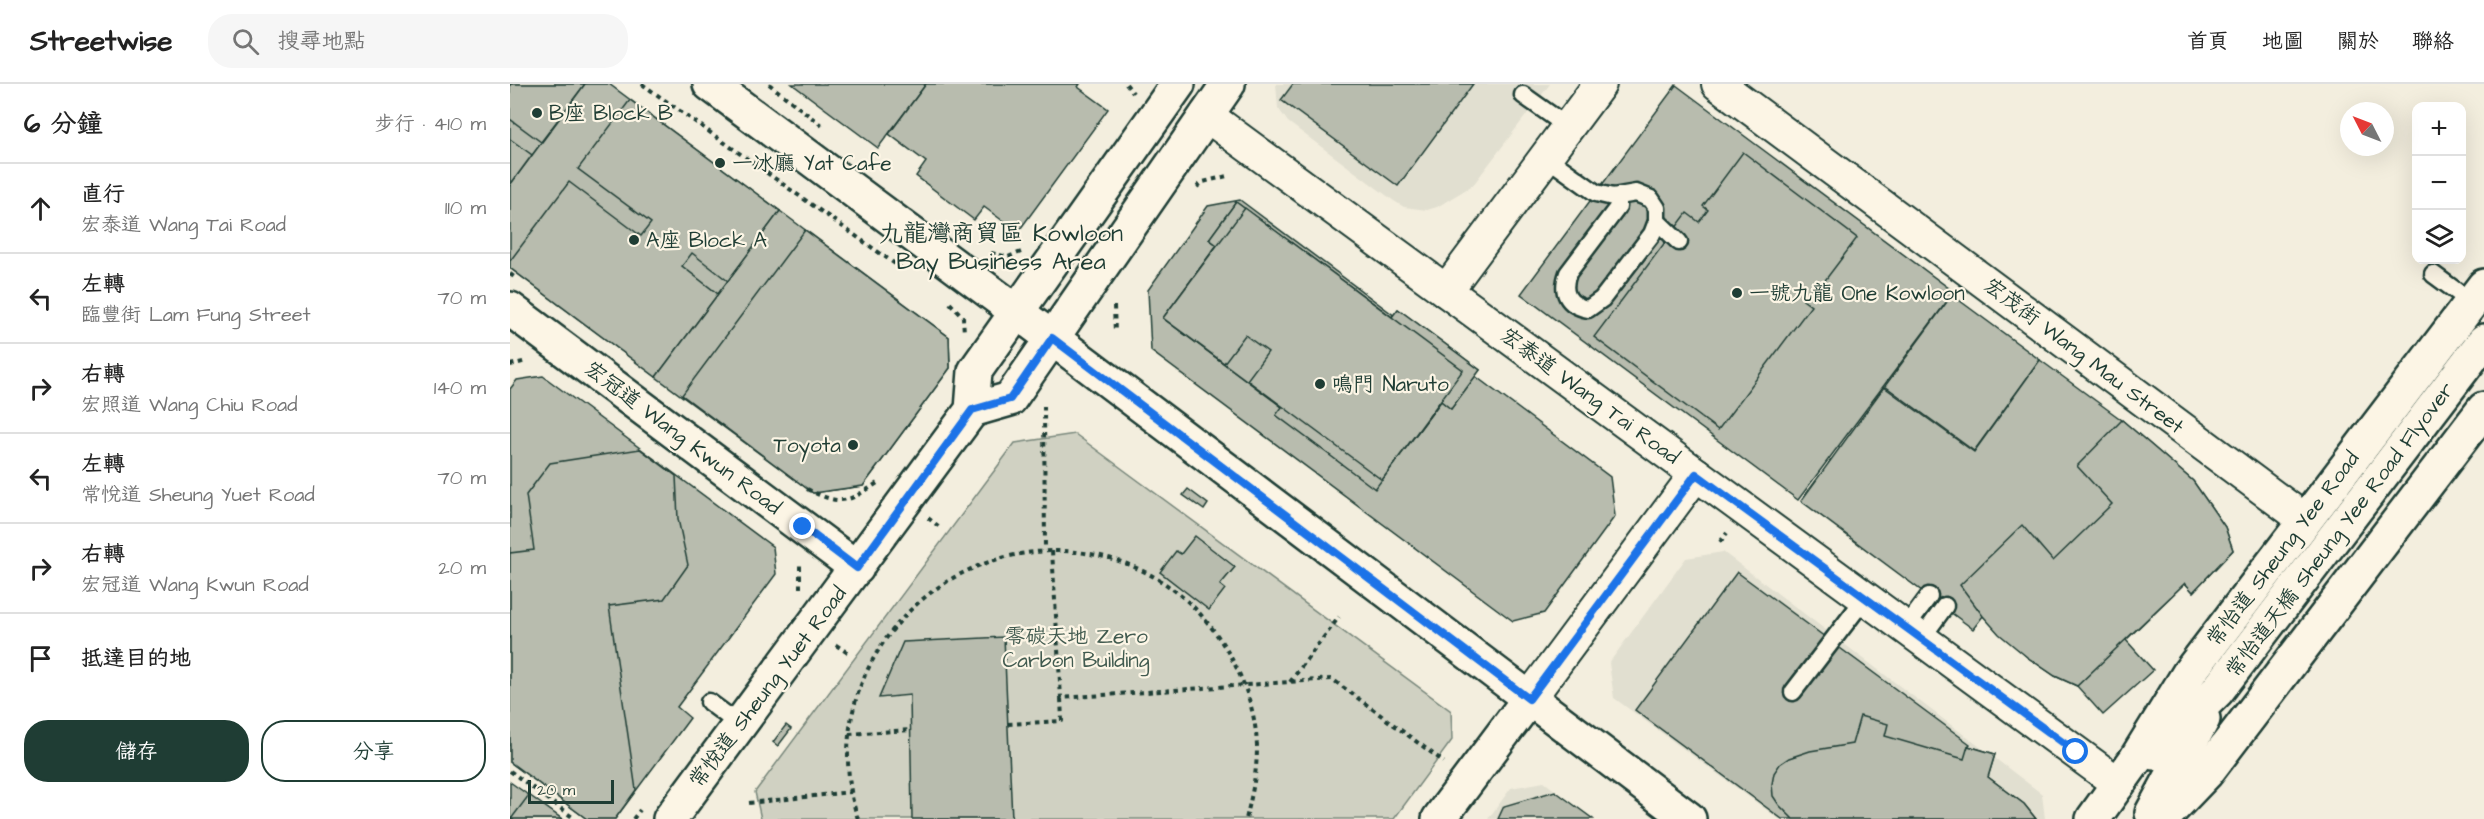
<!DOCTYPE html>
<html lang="zh-TW">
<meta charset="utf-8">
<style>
:root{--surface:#fff;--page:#f6f6f6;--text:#222;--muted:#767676;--line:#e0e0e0;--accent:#1f3d34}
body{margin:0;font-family:"Architects Daughter","LXGW WenKai TC",sans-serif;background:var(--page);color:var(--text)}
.controls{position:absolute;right:18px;top:18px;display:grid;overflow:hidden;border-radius:12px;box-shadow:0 6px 24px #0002}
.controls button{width:54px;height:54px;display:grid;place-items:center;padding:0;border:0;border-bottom:2px solid var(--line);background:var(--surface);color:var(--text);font:30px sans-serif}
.compass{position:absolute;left:1830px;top:18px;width:54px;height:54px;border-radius:50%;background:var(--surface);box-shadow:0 6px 24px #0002;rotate:312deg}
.scale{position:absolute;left:18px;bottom:15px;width:86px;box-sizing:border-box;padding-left:6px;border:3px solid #1f3d34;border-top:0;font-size:16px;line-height:21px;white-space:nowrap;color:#1f3d34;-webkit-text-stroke:4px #fcf5e5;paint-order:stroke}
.stop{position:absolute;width:18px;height:18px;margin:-14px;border:4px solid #1a73e8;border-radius:50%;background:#fff}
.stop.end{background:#1a73e8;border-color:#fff;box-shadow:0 2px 6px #0008}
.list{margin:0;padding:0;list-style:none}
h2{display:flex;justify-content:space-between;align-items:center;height:78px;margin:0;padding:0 24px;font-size:26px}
h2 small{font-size:20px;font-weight:400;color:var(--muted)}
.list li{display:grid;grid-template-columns:39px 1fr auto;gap:18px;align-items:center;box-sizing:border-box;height:90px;padding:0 24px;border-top:2px solid var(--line)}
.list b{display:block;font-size:22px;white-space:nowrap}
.list p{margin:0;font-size:20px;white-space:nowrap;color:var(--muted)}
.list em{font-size:20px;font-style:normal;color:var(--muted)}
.actions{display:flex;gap:12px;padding:18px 24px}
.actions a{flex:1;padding:14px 0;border:2px solid var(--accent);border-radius:24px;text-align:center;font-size:21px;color:var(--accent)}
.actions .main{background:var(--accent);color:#fff}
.icon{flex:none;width:33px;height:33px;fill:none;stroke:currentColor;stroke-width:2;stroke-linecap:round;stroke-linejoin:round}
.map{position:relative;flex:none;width:1974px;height:735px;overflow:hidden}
header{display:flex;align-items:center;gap:36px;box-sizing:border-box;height:84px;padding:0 30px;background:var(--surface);border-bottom:2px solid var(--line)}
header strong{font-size:28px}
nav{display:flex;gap:33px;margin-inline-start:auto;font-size:21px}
.search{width:420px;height:54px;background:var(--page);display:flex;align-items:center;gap:15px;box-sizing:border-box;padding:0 21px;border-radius:24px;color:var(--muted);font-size:22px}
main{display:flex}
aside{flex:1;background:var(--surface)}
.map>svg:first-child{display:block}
.built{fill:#e1dfd0}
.green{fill:#d0d1c2;stroke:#78877b;stroke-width:1.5}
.building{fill:#b8bcae;stroke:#1f3d34;stroke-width:1.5}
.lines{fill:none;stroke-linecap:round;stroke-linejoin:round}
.service-casing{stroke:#1f3d34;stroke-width:21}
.minor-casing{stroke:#1f3d34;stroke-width:36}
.tertiary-casing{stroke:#1f3d34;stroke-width:38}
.secondary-casing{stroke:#1f3d34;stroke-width:38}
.path{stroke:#1f3d34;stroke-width:4;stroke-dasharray:4.5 4.5;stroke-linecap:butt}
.service{stroke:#fcf5e5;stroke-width:16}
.minor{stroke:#fcf5e5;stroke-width:32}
.tertiary{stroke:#fcf5e5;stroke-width:33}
.secondary{stroke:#fcf5e5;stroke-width:33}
.route{stroke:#1a73e8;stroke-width:8}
.poi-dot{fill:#1f3d34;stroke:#fcf5e5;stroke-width:2}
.labels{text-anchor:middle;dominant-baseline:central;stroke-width:4.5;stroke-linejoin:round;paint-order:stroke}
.poi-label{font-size:21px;fill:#1f3d34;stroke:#fcf5e5;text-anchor:start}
.street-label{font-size:21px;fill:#1f3d34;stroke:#fcf5e5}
.park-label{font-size:21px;fill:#425b50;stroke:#fcf5e5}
.quarter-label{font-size:24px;fill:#1f3d34;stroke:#fcf5e5}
</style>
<header>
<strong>Streetwise</strong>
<div class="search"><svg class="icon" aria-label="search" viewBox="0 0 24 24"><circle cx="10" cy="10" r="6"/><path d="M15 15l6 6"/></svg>搜尋地點</div>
<nav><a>首頁</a><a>地圖</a><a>關於</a><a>聯絡</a></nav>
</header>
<main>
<aside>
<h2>6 分鐘<small>步行 · 410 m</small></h2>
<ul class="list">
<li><svg class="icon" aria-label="ahead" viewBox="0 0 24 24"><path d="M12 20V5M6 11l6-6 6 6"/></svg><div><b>直行</b><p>宏泰道 Wang Tai Road</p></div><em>110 m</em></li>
<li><svg class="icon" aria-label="left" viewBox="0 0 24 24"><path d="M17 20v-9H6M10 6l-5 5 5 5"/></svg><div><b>左轉</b><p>臨豐街 Lam Fung Street</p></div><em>70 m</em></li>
<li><svg class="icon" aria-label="right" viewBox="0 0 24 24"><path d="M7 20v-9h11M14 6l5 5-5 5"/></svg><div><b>右轉</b><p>宏照道 Wang Chiu Road</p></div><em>140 m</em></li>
<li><svg class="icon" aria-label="left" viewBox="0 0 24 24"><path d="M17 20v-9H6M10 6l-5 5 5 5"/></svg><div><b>左轉</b><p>常悅道 Sheung Yuet Road</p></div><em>70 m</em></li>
<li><svg class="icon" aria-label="right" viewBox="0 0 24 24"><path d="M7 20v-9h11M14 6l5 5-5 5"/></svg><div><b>右轉</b><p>宏冠道 Wang Kwun Road</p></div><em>20 m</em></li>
<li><svg class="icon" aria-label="arrive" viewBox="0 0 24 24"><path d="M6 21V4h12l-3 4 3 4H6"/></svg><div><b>抵達目的地</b></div></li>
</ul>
<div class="actions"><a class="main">儲存</a><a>分享</a></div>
</aside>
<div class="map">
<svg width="1974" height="735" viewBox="0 0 1974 735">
<rect width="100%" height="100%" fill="#f3eede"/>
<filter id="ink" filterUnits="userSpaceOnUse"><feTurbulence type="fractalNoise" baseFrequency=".0167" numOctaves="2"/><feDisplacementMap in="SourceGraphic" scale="12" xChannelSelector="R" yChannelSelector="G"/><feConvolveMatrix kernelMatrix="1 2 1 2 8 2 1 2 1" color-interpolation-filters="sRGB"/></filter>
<g filter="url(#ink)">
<g class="built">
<polygon points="766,0 1040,0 963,101 927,123 917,126 894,123 884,117 778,38 768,24"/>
<polygon points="1213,468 1532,710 1535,735 1269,735 1104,614 1099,579 1176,474"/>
<polygon points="1034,698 1083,735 978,735 1001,704"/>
</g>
<polygon class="green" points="565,350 941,627 942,656 884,735 251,735 245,708 505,359"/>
<g class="building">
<polygon points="0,0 75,0 0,101"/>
<polygon points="0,0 75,0 31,58 0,35"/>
<polygon points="75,0 99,0 270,127 146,293 0,184 0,101"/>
<polygon points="282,0 416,0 368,64"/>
<polygon points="416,0 570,0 568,3 598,25 508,148 474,123 464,136 406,92 416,78 379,50"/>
<polygon points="783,0 963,0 888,102 771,16"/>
<polygon points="1166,1 1444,208 1288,416 1011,210"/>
<polygon points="120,16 270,127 218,197 182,169 172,182 208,210 146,293 0,184 0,177 59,98 131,152 141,139 68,85"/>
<polygon points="0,55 22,71 0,101"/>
<polygon points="1233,68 1347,154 1307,207 1302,203 1293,216 1301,222 1208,346 1084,253 1177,129 1189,138 1198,126 1193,122"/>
<polygon points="730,116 1100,393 1105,432 1034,529 1003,537 641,267 638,206 698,122"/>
<polygon points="726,118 882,233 888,225 970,286 941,325 931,317 872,396 797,340 817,312 793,294 772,323 653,234 707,161 699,155"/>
<polygon points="726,118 882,233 888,225 970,286 941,325 931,317 865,405 766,331 772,323 766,318 787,290 764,273 743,301 653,234 707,161 699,155"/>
<polygon points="735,124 953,286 872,396 737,296 758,268 735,251 714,279 653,234"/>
<polygon points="270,127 439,253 440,284 353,402 303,409 146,293"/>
<polygon points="295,146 439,253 440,284 353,402 303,409 172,311"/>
<polygon points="1442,211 1530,276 1464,367 1375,302"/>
<polygon points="1530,276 1612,336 1683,397 1715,443 1723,466 1683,508 1675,499 1616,556 1643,586 1593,631 1567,602 1545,592 1517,573 1473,532 1463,545 1291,417 1374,303 1464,368"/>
<polygon points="33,292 263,463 266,490 167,623 180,634 105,735 77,735 0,678 0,305 7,296"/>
<polygon points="1612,336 1683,397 1715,443 1723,466 1683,508 1675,499 1567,602 1545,592 1517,573 1489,550 1473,532 1450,501 1512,441 1543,477 1602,420 1567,382"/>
<polygon points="130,365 166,392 168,435 178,481 154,515 99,522 126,706 105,735 77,735 0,678 0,469 24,466 16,411 40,379"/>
<polygon points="678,405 698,420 694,426 673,411"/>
<polygon points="685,452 725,483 710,501 715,505 699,526 650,488 666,467 671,470"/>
<polygon points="1227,488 1460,660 1458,662 1485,670 1478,693 1514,720 1526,735 1272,735 1125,626"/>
<polygon points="494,553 502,735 402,735 400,611 369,614 393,558"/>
<polygon points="1350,632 1378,640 1375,652 1454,675 1458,662 1485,670 1478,693 1514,720 1526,735 1283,735 1269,721 1263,712 1262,700 1264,689 1270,680 1279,674 1300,667 1342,660"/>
<polygon points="276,641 281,645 268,662 263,658"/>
<polygon points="0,698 52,735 0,735"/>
<polygon points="1045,707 1083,735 988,735 994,722"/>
<polygon points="19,711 52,735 1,735"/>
</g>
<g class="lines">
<defs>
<g id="service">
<polyline points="1013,11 1058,43"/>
<path d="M1036 73 1086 109 1103 113 1126 109 1141 115 1147 124V137L1142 150 1092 215 1078 225C1057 221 1051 208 1058 189L1108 123V115L1105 113"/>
<polyline points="1147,137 1169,158"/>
<polyline points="1923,190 1961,218"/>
<polyline points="1396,543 1419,512"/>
<polyline points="1411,555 1435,522"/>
<polyline points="1283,608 1355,514"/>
<polyline points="199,618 230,641"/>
</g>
<g id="minor">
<polyline points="1208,0 1795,436"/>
<polyline points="696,31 1609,700"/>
<polyline points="936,207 1090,0"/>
<polyline points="1019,615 1186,390"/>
</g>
<g id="tertiary">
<polyline points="0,225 347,484"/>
<polyline points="929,735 1019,615"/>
</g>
<g id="secondary">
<polyline points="200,0 542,254 1179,735"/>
<polyline points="462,326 500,315 718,0"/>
<polyline points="1644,669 1707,607 1974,257"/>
<polyline points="1642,729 1693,635"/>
<polyline points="160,735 462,326 465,287 668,0"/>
<polyline points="1583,735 1626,675 1679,589 1974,202"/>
<polyline points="1652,735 1697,688 1974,325"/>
</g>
</defs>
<use href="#service" class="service-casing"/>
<use href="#minor" class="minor-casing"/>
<use href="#tertiary" class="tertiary-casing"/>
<use href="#secondary" class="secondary-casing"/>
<g class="path">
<polyline points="132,0 395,187"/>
<polyline points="259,0 315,44"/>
<polyline points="616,0 623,9"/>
<polyline points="687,103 693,98 717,92"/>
<polyline points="481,169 498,173 511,168"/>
<polyline points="0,190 7,195"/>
<polyline points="440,219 453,233 454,249"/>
<polyline points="604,222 605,249"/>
<polyline points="0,281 17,277"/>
<polyline points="534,322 535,466"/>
<path d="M297 405C332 423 338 418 369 398"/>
<polyline points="418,434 431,444"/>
<polyline points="1210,458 1217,449"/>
<polyline points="542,467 551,614 822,595 934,678"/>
<polyline points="290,504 290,481"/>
<polyline points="326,561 338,569"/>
<polyline points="780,598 829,533"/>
<polyline points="498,640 552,637 551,614"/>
<polyline points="339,650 400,646"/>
<polyline points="0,687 65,735"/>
<polyline points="239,719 341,708"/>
<polyline points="123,735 130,726"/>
<path d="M348 735C332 687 335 631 358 585 429 440 632 423 716 565 734 594 746 628 747 663 747 688 742 711 736 735"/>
</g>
<use href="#service" class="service"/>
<use href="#minor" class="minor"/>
<use href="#tertiary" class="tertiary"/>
<use href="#secondary" class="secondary"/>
</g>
</g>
<g class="lines" filter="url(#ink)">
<polyline class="route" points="293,443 347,484 462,326 500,315 542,254 1019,615 1186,390 1566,668"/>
</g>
<g class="poi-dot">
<circle cx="27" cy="29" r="6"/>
<circle cx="210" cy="79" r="6"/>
<circle cx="124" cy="156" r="6"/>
<circle cx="1227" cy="209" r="6"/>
<circle cx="810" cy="300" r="6"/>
<circle cx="343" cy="361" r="6"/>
</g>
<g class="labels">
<g class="poi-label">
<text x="39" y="29">B座 Block B</text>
<text x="222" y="79">一冰廳 Yat Cafe</text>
<text x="136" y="156">A座 Block A</text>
<text x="1239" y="209">一號九龍 One Kowloon</text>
<text x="822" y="300">鳴門 Naruto</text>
<text x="331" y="361" text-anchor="end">Toyota</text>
</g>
<g class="street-label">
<text transform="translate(1574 272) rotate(37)">宏茂街 Wang Mau Street</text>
<text transform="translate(1080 312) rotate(36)">宏泰道 Wang Tai Road</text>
<text transform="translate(173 354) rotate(37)">宏冠道 Wang Kwun Road</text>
<text transform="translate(1830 446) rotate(-53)">常怡道天橋 Sheung Yee Road Flyover</text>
<text transform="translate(1773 465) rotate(-53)">常怡道 Sheung Yee Road</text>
<text transform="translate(258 603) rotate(-53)">常悅道 Sheung Yuet Road</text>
</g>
<g class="park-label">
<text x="566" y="552">零碳天地 Zero<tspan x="566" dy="24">Carbon Building</tspan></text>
</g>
<g class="quarter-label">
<text x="491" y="150">九龍灣商貿區 Kowloon<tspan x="491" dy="28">Bay Business Area</tspan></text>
</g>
</g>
</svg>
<div class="controls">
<button>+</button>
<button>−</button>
<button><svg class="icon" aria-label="layers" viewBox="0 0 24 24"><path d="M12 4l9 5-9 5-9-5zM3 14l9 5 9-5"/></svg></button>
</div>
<svg class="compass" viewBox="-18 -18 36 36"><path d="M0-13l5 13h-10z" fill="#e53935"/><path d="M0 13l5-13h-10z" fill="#767676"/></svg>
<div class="scale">20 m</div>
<div class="stop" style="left:1566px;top:668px"></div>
<div class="stop end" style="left:293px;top:443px"></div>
</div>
</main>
